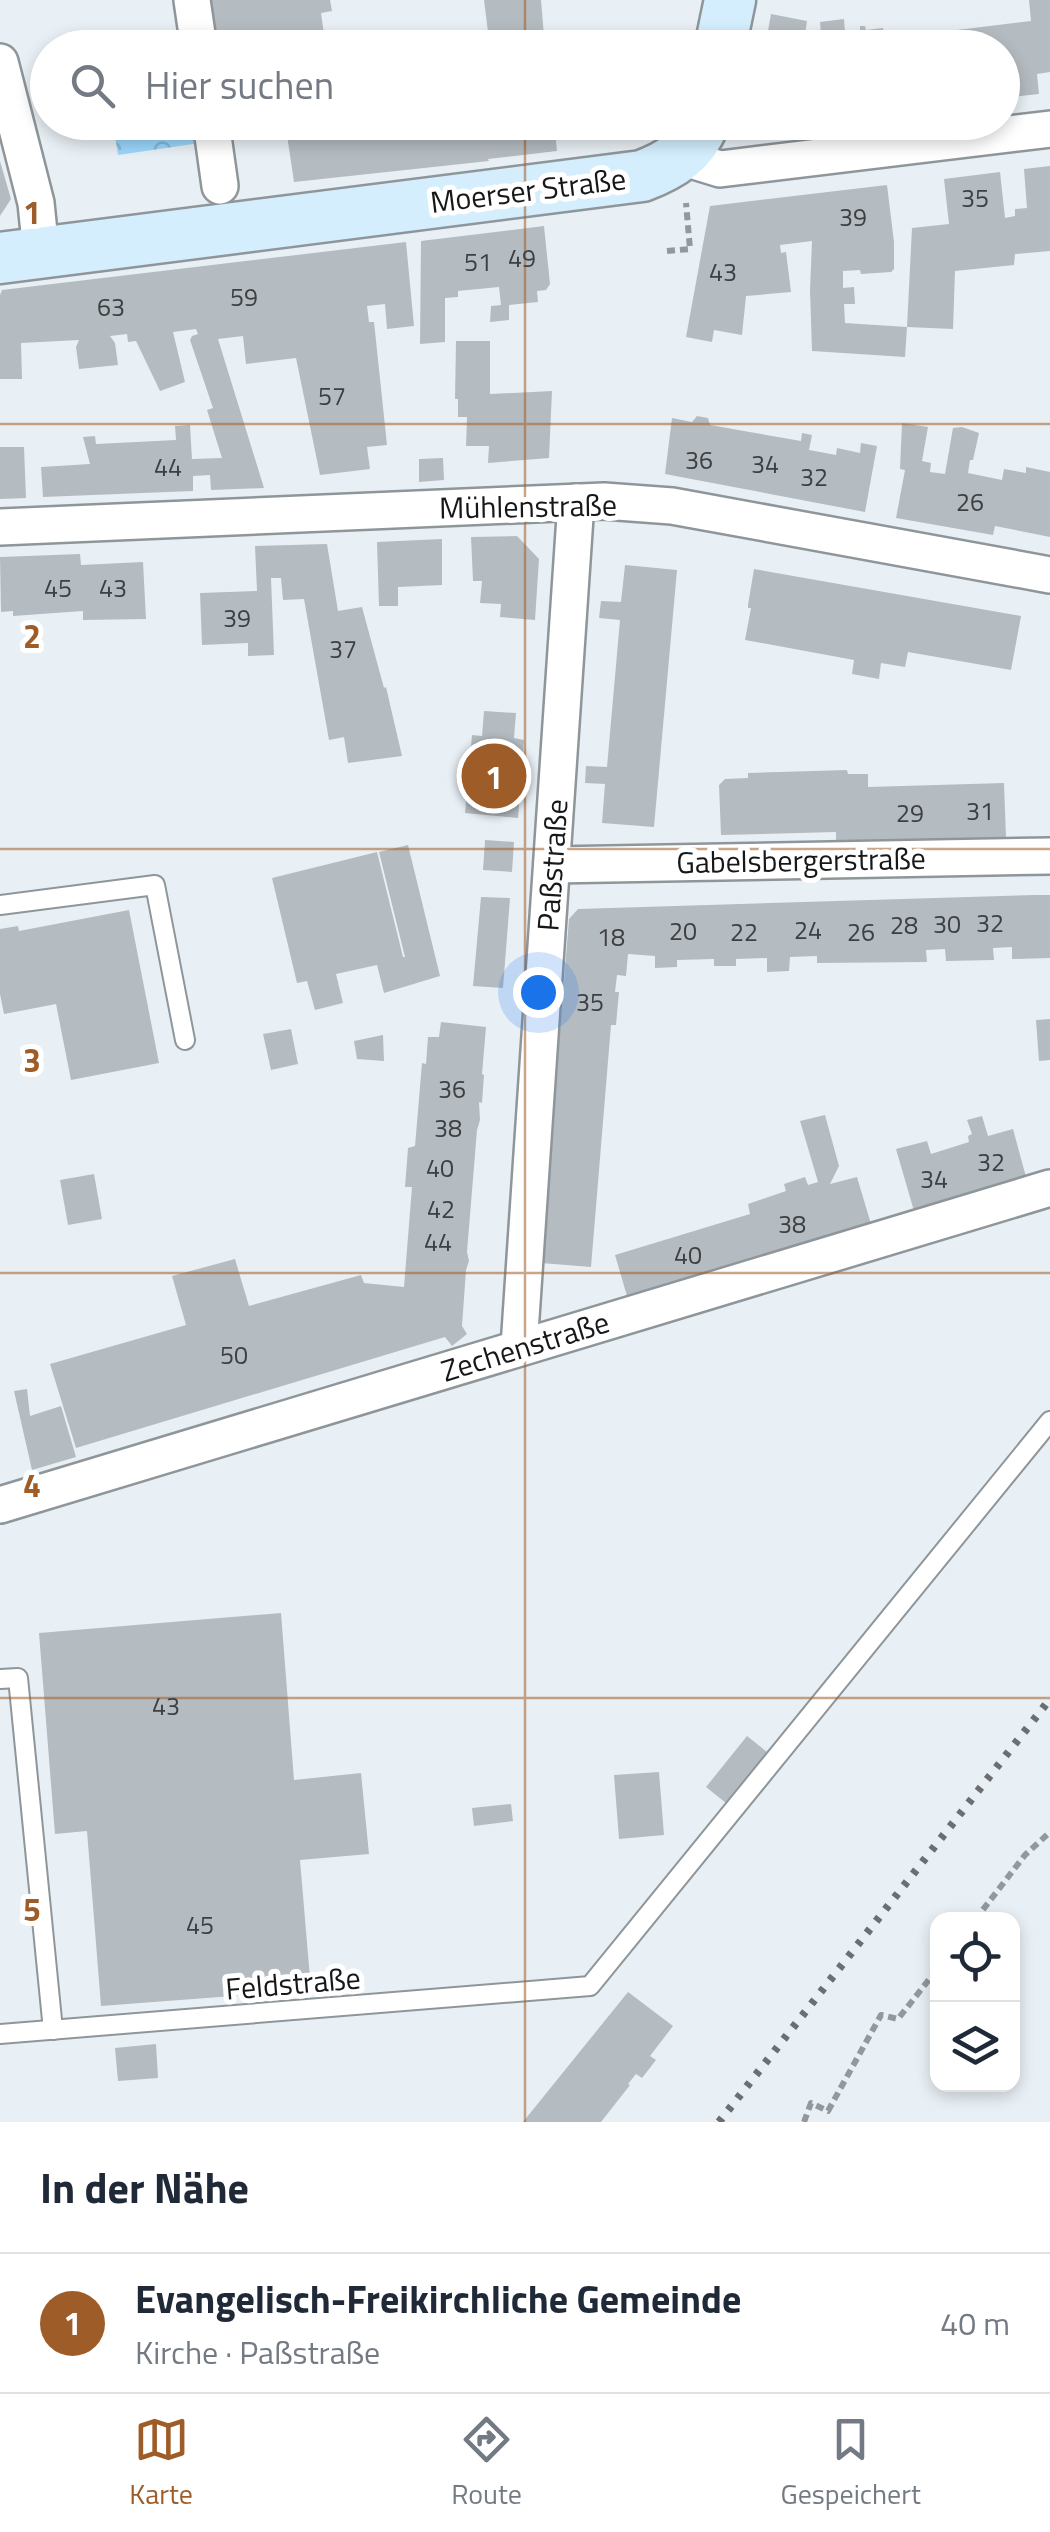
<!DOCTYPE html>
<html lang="de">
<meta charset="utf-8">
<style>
:root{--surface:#fff;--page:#f6f6f7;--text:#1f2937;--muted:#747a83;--line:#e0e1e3;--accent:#9e5d28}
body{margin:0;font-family:"Titillium Web",sans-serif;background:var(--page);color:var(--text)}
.controls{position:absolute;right:30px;bottom:30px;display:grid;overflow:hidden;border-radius:20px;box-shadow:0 5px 15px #0003}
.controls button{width:90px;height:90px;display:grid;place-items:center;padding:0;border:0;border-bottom:2px solid var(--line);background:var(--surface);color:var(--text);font:50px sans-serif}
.you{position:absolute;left:538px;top:992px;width:35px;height:35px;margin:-25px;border:8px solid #fff;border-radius:50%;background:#1a73e8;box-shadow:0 0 0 15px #1a73e833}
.badge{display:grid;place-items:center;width:65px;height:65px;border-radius:50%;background:var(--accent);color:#fff;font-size:32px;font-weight:700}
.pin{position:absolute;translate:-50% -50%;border:5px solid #fff;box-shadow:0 2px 10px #0006}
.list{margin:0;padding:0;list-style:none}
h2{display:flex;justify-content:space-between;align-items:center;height:130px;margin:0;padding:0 40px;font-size:42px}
h2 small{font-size:32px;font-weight:400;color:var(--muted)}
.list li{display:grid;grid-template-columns:65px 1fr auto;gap:30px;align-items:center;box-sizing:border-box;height:140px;padding:0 40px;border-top:2px solid var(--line)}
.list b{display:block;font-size:38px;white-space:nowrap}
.list p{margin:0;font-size:32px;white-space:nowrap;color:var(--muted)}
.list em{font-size:32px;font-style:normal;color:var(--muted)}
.icon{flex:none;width:55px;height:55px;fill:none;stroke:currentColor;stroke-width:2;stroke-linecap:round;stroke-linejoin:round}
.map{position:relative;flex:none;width:1050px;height:2122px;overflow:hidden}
.search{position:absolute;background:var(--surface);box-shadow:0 5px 15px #0003;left:30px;right:30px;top:30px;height:110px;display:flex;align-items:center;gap:25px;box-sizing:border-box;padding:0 35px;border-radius:55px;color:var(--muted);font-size:38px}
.sheet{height:270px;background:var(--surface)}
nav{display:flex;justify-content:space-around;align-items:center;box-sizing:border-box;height:140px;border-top:2px solid var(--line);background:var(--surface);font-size:28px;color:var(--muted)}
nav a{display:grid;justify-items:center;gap:5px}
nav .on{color:var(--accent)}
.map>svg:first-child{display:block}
.park{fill:url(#park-crowns)}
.building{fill:#b5bcc1}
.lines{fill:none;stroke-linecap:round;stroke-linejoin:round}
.lane-casing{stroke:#8f969a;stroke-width:22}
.street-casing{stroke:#8f969a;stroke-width:40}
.secondary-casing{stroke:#8f969a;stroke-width:55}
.path{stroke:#93989c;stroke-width:6;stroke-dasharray:8 5;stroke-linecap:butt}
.lane{stroke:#fff;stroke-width:18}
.street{stroke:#fff;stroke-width:35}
.secondary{stroke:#d4eefd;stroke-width:50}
.rail{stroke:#6b6f72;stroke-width:8;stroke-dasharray:5 10;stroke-linecap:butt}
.grid{fill:none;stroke:#9e5d28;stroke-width:2.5;stroke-opacity:0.55}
.labels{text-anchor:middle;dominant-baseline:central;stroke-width:10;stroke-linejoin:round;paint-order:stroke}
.number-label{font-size:25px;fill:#3d4043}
.street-label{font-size:30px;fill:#151719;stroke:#fff}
.grid-label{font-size:32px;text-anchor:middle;font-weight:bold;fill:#9e5d28;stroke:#fff;stroke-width:10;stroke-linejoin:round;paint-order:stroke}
</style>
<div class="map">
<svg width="1050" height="2122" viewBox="0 0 1050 2122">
<defs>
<pattern id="park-crowns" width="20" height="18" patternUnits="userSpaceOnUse" patternTransform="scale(2.5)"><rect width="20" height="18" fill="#9bd7fc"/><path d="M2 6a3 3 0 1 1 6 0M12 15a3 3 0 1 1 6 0" fill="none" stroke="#85b8d7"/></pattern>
</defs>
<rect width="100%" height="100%" fill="#e9f0f5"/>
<polygon class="park" points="113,123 253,123 255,135 118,155"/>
<g class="building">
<polygon points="209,0 330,0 332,11 321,13 326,48 274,48 273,38 215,46"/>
<polygon points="484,0 541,0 545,48 490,48"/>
<polygon points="1029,0 1050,0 1050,72 1037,74 1039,94 1002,98 1002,48 959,48 957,30 1031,21"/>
<polygon points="771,14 807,21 803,48 765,48"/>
<polygon points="844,19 845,33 860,31 860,26 865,26 866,30 883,28 885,48 822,48 820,22"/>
<polygon points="285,122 554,122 557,151 488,159 489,161 294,182"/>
<polygon points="0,161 11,199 0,216"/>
<polygon points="1050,166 1050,251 1015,254 1014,265 955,271 953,329 907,327 912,228 949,224 944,179 1000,172 1005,218 1015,216 1015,209 1027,208 1024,169"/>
<polygon points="887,185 894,242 894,269 891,272 861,274 860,270 843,271 843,288 854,287 855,304 844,304 845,323 907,327 905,357 812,351 810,290 812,241 780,245 781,253 786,252 791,292 746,296 742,335 714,330 712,342 686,337 710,206"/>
<polygon points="544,226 550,284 546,290 537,291 538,302 509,305 509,320 490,322 491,306 501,305 499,287 458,291 458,297 445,298 445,342 420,344 421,241"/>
<polygon points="406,242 414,326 387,329 385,304 367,306 369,322 374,322 387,445 367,447 370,469 320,475 296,358 246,364 243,336 218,339 264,488 211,490 210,475 193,476 193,491 43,497 41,467 90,464 83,437 95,436 96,444 176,440 175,426 190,425 192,459 222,458 207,410 213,408 190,340 192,336 198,334 196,329 173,332 185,382 160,391 136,341 128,342 127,334 110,336 115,343 118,365 79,369 76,347 79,340 21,343 22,379 0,379 0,295 2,290"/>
<polygon points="456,341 490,341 490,394 552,391 549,458 488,463 489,446 466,446 467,417 458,417 458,399 455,399"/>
<polygon points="697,416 708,418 710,425 801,441 802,433 812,435 809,450 836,455 837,448 860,453 861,443 877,446 865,512 665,474 672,418 692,422"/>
<polygon points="902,423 928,427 922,461 931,463 930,472 945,474 953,428 962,427 979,433 973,460 970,460 968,473 1002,480 1004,469 1026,473 1026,467 1050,472 1050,537 995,526 993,535 896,518 905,470 900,469"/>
<polygon points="0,447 24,447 26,498 0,499"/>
<polygon points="443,458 444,480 419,482 419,459"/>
<polygon points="517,536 539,559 535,620 500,617 501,604 480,603 482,581 473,581 471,537"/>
<polygon points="442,539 442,585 398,587 398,606 379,606 377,542"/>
<polygon points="327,544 338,611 362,607 384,688 386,687 402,756 348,763 344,737 329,740 304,599 283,600 281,578 271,578 274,655 248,656 248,643 202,645 200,593 257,591 255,546"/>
<polygon points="80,554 81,565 143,562 146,619 83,620 83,611 13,616 13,611 1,612 0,557"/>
<polygon points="625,565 677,570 654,827 602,823 605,784 585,783 586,766 607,767 620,620 599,618 601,601 621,602"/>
<polygon points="754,569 1021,616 1011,670 908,652 905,667 881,663 879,679 852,674 854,660 745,640 751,608 748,608 748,605"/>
<polygon points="484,711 516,713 514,738 524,740 518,818 465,813 472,735 482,736"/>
<polygon points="847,770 848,774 868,774 868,787 1004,783 1006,838 836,842 836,832 721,835 719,785 725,779 748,778 748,773"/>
<polygon points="485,840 514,842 512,872 483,870"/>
<polygon points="408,845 440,976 384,993 377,965 336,974 343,1003 315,1010 307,981 297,983 272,878 377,852 403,957 405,957 379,852"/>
<polygon points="1034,895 1050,895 1050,958 1012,959 1012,947 993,948 994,960 946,961 945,949 926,950 927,962 817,963 817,956 790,957 789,971 767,972 767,958 736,959 736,966 714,966 714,959 677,960 677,967 655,968 655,956 628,954 626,976 617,975 615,992 619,992 616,1025 611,1025 591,1267 541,1263 569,919 578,909"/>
<polygon points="481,897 510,898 503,988 473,986"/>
<polygon points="129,910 159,1063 71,1080 56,1004 4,1014 0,994 0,929 18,926 19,931"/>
<polygon points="1050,1019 1050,1060 1039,1061 1036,1020"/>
<polygon points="441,1022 486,1027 482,1074 484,1075 482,1103 479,1102 480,1120 477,1130 467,1252 469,1261 466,1270 462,1326 467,1334 452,1346 445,1337 76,1448 50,1364 186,1325 172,1276 235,1259 249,1306 361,1275 364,1283 404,1287 412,1187 405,1187 408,1148 415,1146 422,1063 426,1064 428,1037 439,1037"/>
<polygon points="291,1029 298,1064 271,1070 263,1034"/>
<polygon points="383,1035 384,1061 357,1059 354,1041"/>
<polygon points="825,1115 839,1166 830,1184 857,1177 871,1224 627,1296 615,1255 750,1214 748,1204 786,1191 784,1184 805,1177 808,1185 818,1182 800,1121"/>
<polygon points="982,1116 988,1136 1013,1129 1026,1177 914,1211 896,1149 927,1141 931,1154 969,1142 968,1136 972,1134 967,1120"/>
<polygon points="94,1174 102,1219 68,1225 60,1180"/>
<polygon points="27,1389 30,1416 61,1406 76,1457 32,1470 14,1391"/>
<polygon points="281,1613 294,1780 361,1773 369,1854 300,1860 311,1990 101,2006 87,1831 55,1834 39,1633"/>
<polygon points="747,1736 767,1752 726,1803 706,1787"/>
<polygon points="659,1772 664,1835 619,1839 614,1775"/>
<polygon points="511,1804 513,1821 474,1826 472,1808"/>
<polygon points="628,1992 673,2026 650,2056 656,2060 642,2078 636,2074 628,2084 630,2085 601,2122 523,2122"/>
<polygon points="156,2044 158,2078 118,2081 115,2048"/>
</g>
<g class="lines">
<defs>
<g id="lane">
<polyline points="0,905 155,885 185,1040"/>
<polyline points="0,1679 18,1678 53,2030"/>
<polyline points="0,2034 590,1986 1050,1421"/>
</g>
<g id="street">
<polyline points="192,0 199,48"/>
<polyline points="0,62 36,203 41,252"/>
<polyline points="211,122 220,186"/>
<polyline points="681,157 720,169 1050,129"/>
<polyline points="0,527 604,501 672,506 1050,575"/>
<polyline points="552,865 1050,856"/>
<polyline points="519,1347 576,502"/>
<polyline points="0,1505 1050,1188"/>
</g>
<g id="secondary">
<polyline points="720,48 730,0"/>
<path d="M0 258 642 176C671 165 692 152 704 122"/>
</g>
</defs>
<use href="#lane" class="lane-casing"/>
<use href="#street" class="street-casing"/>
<use href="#secondary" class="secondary-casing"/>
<g class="path">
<polyline points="667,251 690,249 686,203"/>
<polyline points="975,1920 1025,1855 1050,1832"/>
<polyline points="804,2122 811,2103 828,2111 881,2015 898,2019 938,1968"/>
</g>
<use href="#lane" class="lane"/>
<use href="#street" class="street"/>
<use href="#secondary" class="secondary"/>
<polyline class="rail" points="719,2122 1050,1699"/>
</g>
<path class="grid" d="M525 0V48M525 122V2122M0 424H1050M0 849H1050M0 1273H1050M0 1698H1050"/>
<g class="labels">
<g class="number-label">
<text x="975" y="198">35</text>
<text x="853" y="217">39</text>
<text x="522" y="258">49</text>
<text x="478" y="262">51</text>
<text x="723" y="272">43</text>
<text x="244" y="297">59</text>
<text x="111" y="307">63</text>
<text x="332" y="396">57</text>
<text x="699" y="460">36</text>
<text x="765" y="464">34</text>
<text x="168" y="467">44</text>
<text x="814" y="477">32</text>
<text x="970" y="502">26</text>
<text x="58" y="588">45</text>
<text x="113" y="588">43</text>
<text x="237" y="618">39</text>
<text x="343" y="649">37</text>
<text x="980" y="811">31</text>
<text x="910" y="813">29</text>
<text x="990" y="923">32</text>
<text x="947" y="924">30</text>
<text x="904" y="925">28</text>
<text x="808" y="930">24</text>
<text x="683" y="931">20</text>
<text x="744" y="932">22</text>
<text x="861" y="932">26</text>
<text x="611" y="937">18</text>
<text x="590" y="1002">35</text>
<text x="452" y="1089">36</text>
<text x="448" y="1128">38</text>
<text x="991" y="1162">32</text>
<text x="440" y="1168">40</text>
<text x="934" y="1179">34</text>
<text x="441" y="1209">42</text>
<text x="792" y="1224">38</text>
<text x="438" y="1242">44</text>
<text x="688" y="1255">40</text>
<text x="234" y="1355">50</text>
<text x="166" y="1706">43</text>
<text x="200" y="1925">45</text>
</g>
<g class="street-label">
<text transform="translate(528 190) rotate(-7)">Moerser Straße</text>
<text transform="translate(528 506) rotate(-1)">Mühlenstraße</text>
<text transform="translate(801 860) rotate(-1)">Gabelsbergerstraße</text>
<text transform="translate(552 865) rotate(-86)">Paßstraße</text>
<text transform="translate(525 1346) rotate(-17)">Zechenstraße</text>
<text transform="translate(293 1983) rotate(-5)">Feldstraße</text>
</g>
</g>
<g class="grid-label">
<text x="32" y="224">1</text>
<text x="32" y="648">2</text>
<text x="32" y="1072">3</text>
<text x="32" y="1497">4</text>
<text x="32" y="1921">5</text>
</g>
</svg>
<div class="controls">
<button><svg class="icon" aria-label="locate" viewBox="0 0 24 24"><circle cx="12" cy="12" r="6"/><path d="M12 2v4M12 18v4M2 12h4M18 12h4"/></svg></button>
<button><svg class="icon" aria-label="layers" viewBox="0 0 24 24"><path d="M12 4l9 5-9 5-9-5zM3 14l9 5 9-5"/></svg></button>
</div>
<div class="you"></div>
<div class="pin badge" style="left:494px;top:776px">1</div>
<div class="search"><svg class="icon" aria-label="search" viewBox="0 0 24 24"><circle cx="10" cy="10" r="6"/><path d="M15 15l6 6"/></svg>Hier suchen</div>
</div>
<section class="sheet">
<h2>In der Nähe<small></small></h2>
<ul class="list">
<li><span class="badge">1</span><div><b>Evangelisch-Freikirchliche Gemeinde</b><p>Kirche · Paßstraße</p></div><em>40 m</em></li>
</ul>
</section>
<nav>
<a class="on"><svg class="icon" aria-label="map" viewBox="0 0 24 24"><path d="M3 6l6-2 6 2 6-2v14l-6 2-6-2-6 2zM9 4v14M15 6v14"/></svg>Karte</a>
<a><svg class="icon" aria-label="directions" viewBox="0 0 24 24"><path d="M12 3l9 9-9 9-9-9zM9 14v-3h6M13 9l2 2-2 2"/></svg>Route</a>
<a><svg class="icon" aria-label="saved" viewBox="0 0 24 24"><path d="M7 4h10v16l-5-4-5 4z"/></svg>Gespeichert</a>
</nav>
